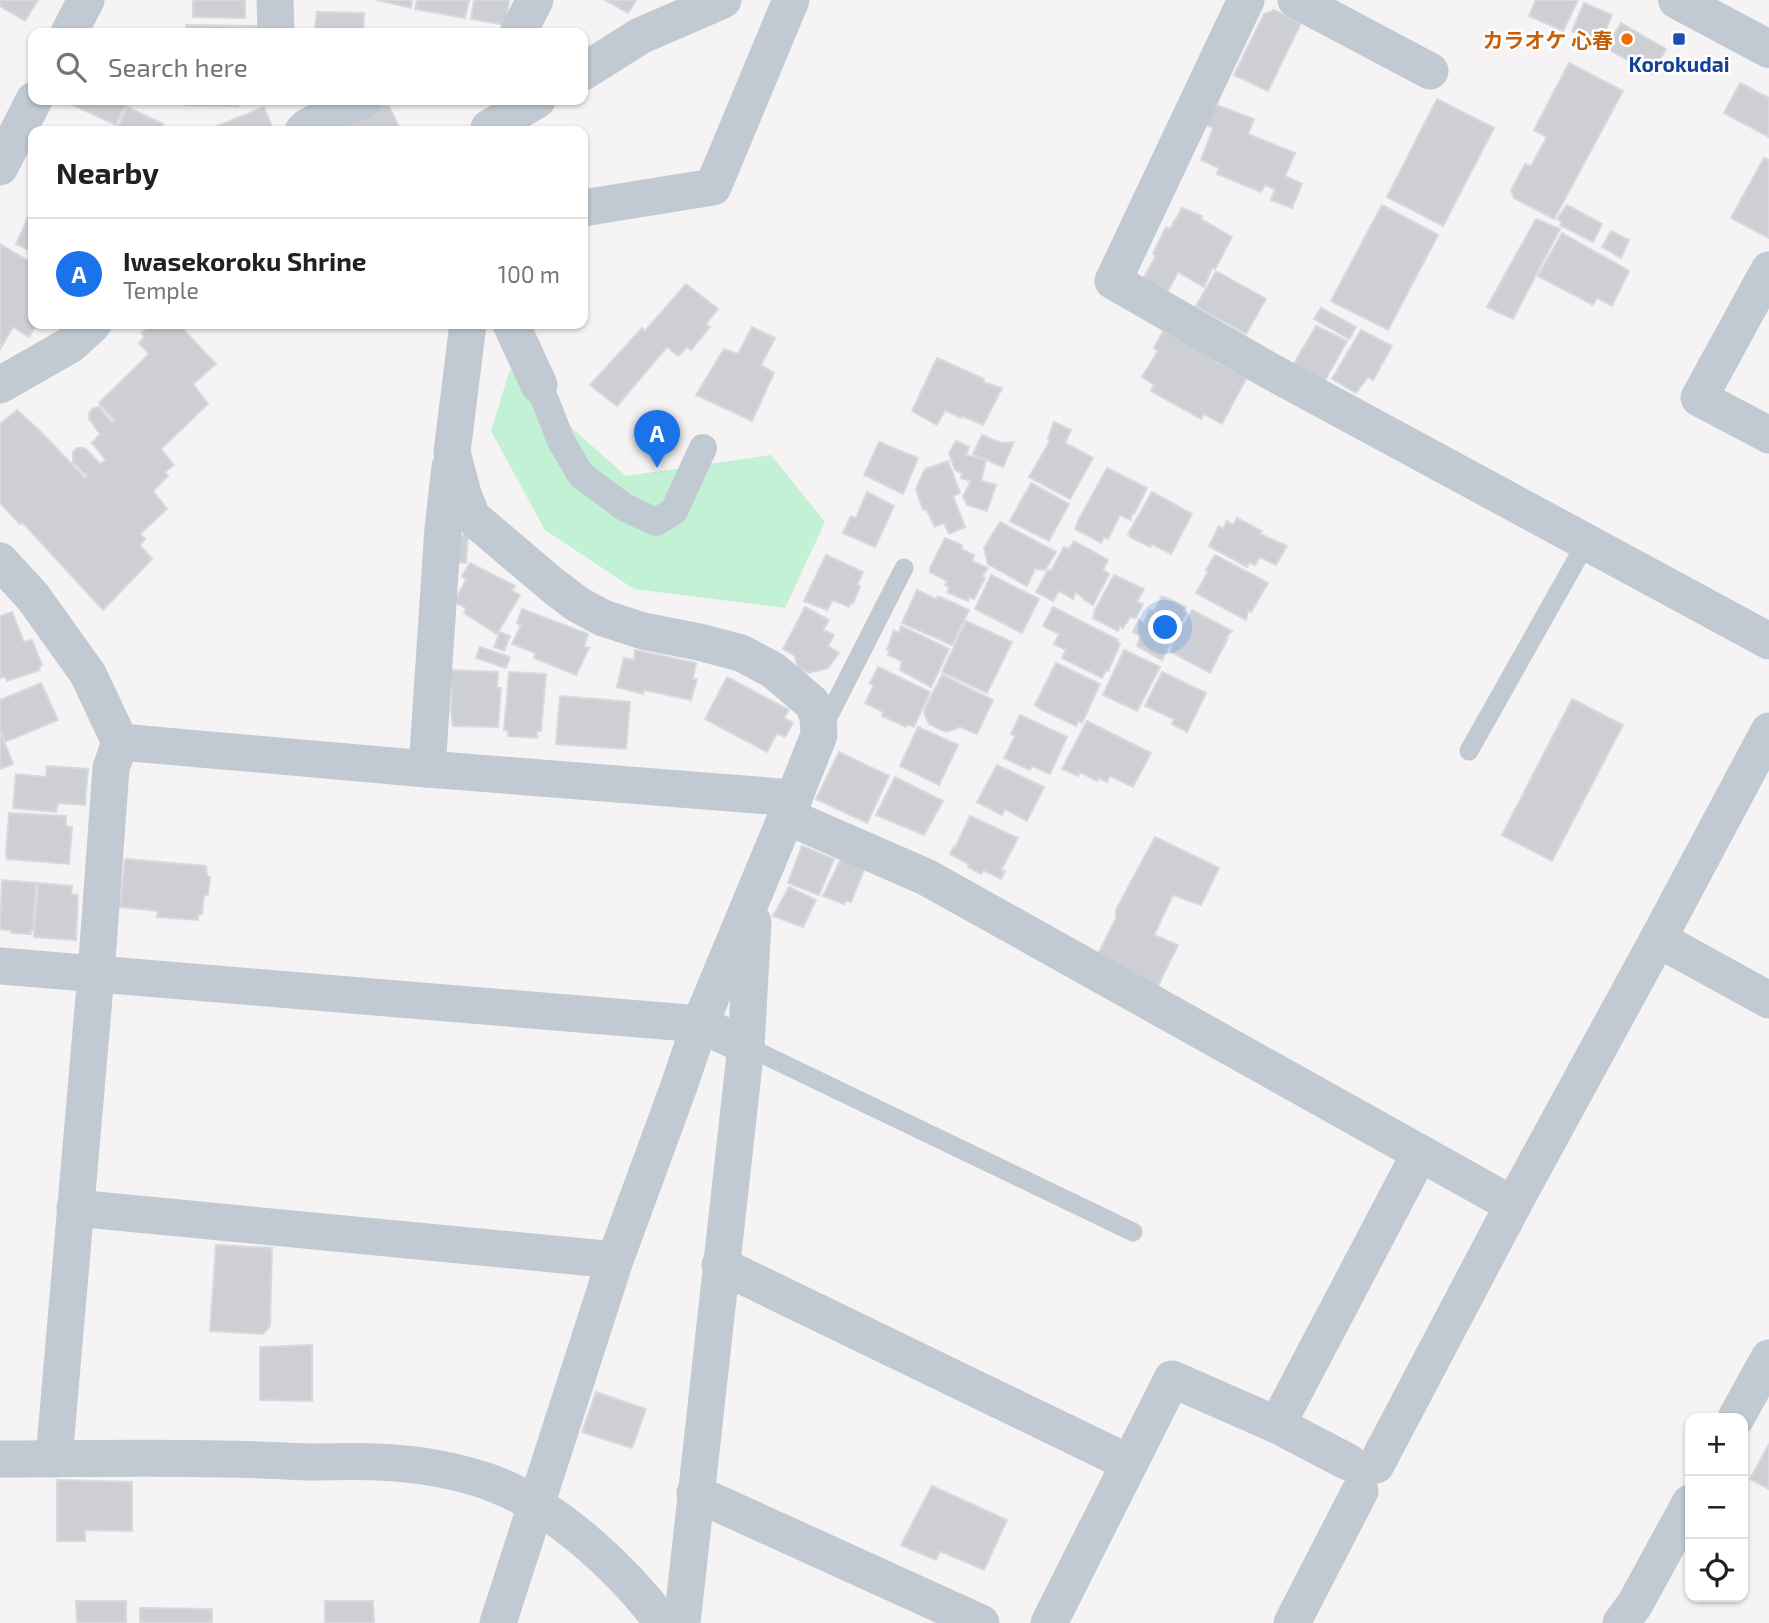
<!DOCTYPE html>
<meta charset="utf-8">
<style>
:root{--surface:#fff;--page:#f2f2f2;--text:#202124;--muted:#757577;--line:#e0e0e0;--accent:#1a73e8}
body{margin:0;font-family:"Exo 2","Noto Sans JP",sans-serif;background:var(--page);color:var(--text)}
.controls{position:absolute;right:21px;bottom:21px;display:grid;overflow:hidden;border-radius:14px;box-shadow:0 2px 5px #0004}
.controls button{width:63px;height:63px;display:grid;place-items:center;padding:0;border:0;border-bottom:2px solid var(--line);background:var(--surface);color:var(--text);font:35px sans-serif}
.you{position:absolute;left:1166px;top:628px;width:24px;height:24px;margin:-18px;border:5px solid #fff;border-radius:50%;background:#1a73e8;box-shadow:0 0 0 10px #1a73e833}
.badge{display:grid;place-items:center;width:46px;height:46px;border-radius:50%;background:var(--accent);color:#fff;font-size:23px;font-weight:700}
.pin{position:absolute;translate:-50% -58px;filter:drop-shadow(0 2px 4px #0008)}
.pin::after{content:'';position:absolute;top:37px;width:24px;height:21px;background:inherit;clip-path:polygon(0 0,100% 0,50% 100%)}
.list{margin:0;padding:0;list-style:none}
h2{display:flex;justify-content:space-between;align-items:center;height:91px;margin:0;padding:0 28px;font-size:30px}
h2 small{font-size:23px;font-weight:400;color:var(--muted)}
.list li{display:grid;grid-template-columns:46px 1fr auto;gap:21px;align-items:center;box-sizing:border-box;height:112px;padding:0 28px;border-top:2px solid var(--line)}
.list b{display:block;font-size:26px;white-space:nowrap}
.list p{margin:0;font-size:23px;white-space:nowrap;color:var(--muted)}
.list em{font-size:23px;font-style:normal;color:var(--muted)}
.icon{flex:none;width:38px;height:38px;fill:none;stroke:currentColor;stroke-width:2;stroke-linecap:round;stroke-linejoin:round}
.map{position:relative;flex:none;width:1769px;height:1623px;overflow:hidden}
.search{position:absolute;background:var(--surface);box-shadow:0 2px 5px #0004;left:28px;top:28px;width:560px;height:77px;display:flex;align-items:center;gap:18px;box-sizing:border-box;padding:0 24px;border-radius:14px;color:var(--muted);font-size:26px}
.panel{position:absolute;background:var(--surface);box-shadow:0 2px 5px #0004;left:28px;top:126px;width:560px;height:203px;border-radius:14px}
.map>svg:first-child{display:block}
.green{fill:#c3f1d5}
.building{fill:#cdcfd5;stroke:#d7d9de;stroke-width:2}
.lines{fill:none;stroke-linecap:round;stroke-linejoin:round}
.service{stroke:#c1cad2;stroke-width:19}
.pedestrian{stroke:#c1cad2;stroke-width:28}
.minor{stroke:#c1cad2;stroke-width:37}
.tertiary{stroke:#c1cad2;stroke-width:38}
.food-dot{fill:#e8710a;stroke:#fff;stroke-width:2.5}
.transit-dot{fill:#1a4fb4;stroke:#fff;stroke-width:2.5}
.labels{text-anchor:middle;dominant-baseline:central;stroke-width:5;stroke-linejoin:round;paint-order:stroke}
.food-label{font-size:21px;font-weight:bold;fill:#c56008;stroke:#fff;text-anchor:end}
.transit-label{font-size:21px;font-weight:bold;fill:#164399;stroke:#fff}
</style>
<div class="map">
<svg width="1769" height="1623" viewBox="0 0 1769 1623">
<rect width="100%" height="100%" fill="#f5f3f3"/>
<polygon class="green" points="510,369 550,409 626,476 771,455 825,522 785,608 634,589 545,530 491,431"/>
<g class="building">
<polygon points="0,0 38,0 25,21 0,6"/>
<polygon points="193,0 245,0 245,18 193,17"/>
<polygon points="377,0 412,0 411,8"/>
<polygon points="417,0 469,0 465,18 415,9"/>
<polygon points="474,0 509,0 506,25 471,19"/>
<polygon points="605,0 636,0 628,13"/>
<polygon points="1536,0 1578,0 1563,31 1529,16"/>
<polygon points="1584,3 1612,15 1600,44 1572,31"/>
<polygon points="1274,10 1301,23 1268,91 1234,75 1264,14"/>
<polygon points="317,12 364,13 363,33 314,33"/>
<polygon points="1621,23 1666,49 1652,74 1606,48"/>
<polygon points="186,25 261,26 261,33 186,33"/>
<polygon points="1569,63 1623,91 1554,219 1514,198 1511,190 1525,164 1531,166 1547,137 1534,130"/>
<polygon points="1740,83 1769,98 1769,137 1724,113"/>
<polygon points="1437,99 1494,128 1443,226 1387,197"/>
<polygon points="62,100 128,100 116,125"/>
<polygon points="185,100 238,100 238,106 185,105"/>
<polygon points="388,104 400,129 396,131 330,131 344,122"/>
<polygon points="1214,104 1254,119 1248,134 1295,153 1285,176 1302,184 1292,208 1271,200 1275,189 1265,185 1261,192 1217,174 1219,168 1201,160 1213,128 1206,125"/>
<polygon points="127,107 163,124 160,131 116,131"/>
<polygon points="264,107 274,131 205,131"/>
<polygon points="1764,158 1769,160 1769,238 1731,218"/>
<polygon points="1382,205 1438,235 1388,330 1331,301"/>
<polygon points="1567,205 1602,224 1593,242 1560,225 1562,222 1557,219"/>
<polygon points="33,207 33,252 16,244"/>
<polygon points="1182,208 1202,216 1201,219 1232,237 1215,269 1212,268 1204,287 1178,272 1166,295 1141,282 1156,256 1153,254 1166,227 1170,229"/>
<polygon points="1536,219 1560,229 1513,319 1487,307"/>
<polygon points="1611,231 1629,240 1621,258 1602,247"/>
<polygon points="1562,233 1629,271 1612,306 1597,298 1593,305 1538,276"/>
<polygon points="0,244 33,264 33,324 37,324 29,337 13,327 0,349"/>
<polygon points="1216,271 1266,299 1246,334 1196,306"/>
<polygon points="686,284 718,309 706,324 710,327 691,350 687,347 678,356 667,347 617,406 590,385 642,328 645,331"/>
<polygon points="1321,308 1356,327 1349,339 1314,319"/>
<polygon points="152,324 178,324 216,364 193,384 208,404 161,449 174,465 165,472 168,476 153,491 167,509 140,534 145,539 140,545 152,559 103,610 22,522 20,524 0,503 0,424 17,410 41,432 85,478 87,476 73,462 73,452 77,448 84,448 88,451 100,464 106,460 92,443 100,434 89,419 89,414 92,409 99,407 112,422 115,421 99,403 149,354 139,343 144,338 142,333"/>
<polygon points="1316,326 1347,341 1324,382 1292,367"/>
<polygon points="752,327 775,338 761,365 774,373 752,421 696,395 724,349 738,354"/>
<polygon points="1361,330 1392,346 1373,380 1368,377 1356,393 1332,379"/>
<polygon points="1163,331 1219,357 1217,362 1247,377 1222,424 1204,414 1201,419 1151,391 1154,385 1142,377 1158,351 1154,348"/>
<polygon points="937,358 984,379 983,382 1002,388 983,425 962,416 961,418 945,410 937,425 912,411"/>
<polygon points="1054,422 1071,430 1065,443 1093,458 1070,499 1029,477 1050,441 1048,439"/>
<polygon points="982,435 1001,443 1014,442 1003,467 973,454"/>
<polygon points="956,441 969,447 966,455 986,460 981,481 996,485 987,511 967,505 963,496 971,481 961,478 962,473 955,470 949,453"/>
<polygon points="879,442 918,458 903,494 864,475"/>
<polygon points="948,461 960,493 953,496 965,527 949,534 944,523 935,527 926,509 923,510 916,489 925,469"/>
<polygon points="1107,468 1147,488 1134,514 1132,514 1131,520 1120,515 1108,539 1104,537 1101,543 1075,529 1079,519"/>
<polygon points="1031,483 1069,504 1049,541 1010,521"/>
<polygon points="867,492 894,506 875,547 843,533 851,516 856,518"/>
<polygon points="1152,492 1192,514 1171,554 1152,544 1150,547 1130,537 1130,534 1128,534"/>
<polygon points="1237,518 1262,531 1260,534 1287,546 1276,565 1260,557 1255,565 1249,563 1247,567 1209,546 1219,526 1223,529 1227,521 1233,525"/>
<polygon points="1000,522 1056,552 1045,570 1035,569 1027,586 988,564 984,548"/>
<polygon points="453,534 468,536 466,563 451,562"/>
<polygon points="945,538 962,545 961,549 974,555 972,561 988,568 982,576 985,578 974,599 969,597 968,601 947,592 949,587 945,585 947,581 930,572 930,568"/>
<polygon points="1074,541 1108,560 1103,570 1109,574 1093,605 1084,600 1084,599 1076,592 1073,599 1059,591 1053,601 1036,592 1048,570 1051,571 1064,547 1069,549"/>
<polygon points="826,555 863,572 857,585 860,586 853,604 851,603 849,607 833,600 827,610 804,601"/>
<polygon points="1215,555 1268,583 1251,612 1248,610 1246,620 1196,593 1208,572 1206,570"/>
<polygon points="470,563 515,586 512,591 520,595 497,634 464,613 466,608 454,602 466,580 462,576"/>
<polygon points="991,575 1039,599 1022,633 975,609"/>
<polygon points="1114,575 1144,589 1137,602 1143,604 1136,618 1130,617 1123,628 1120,626 1118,631 1093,618 1095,613 1094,612"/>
<polygon points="917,590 936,599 938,596 969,610 952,645 902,623"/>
<polygon points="1162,596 1186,607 1183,612 1186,613 1162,660 1137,646 1140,636 1133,632 1139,620 1144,623 1149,610 1154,611"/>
<polygon points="805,607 829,620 823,630 834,635 828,646 839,653 828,668 808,673 798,668 794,655 783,649"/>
<polygon points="1053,607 1118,640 1117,642 1120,644 1108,671 1106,670 1102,678 1062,658 1066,650 1054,644 1059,634 1043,626"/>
<polygon points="522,609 588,634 584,647 589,648 576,675 534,658 536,653 512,644 521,625 517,623"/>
<polygon points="1192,610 1232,631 1226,637 1228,638 1210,673 1171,652 1172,645"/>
<polygon points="12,612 24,642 32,640 42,665 39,667 40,670 7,681 5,676 0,678 0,616"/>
<polygon points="966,621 1012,642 987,693 942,672"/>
<polygon points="901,626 949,649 931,687 900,670 902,661 888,655 890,651 887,650 894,630 899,633"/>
<polygon points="500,632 510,636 504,651 494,647"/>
<polygon points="480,647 510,657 506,668 476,658"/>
<polygon points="635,650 696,663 693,679 697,679 691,700 644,690 643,694 617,687 624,658 634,660"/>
<polygon points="1124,650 1160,667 1137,711 1103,695"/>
<polygon points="1056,663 1100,684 1082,723 1078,721 1076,726 1042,710 1035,705"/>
<polygon points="878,667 930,692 914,727 907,724 906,727 882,716 883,712 865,703 874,685 870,683"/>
<polygon points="450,670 498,672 497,688 501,688 498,727 453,726 451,713 452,689 448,689"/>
<polygon points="509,672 546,674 541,731 537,731 537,738 508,736 508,731 504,730"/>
<polygon points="1162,672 1206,693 1187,732 1172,724 1174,719 1145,706"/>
<polygon points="942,675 993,700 977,734 960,727 946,732 929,724 924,713 925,708"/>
<polygon points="727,677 789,710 784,718 793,723 785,737 777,733 767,752 705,719"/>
<polygon points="41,683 58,720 5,742 0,731 0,700"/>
<polygon points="560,696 630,702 626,749 556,744"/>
<polygon points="1572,699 1623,725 1552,861 1502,835"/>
<polygon points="1020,715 1067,737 1050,774 1032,766 1030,770 1004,758 1015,736 1011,734"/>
<polygon points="1087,721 1151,753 1133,787 1110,776 1107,782 1098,778 1097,781 1080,772 1078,776 1062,769"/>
<polygon points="918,727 958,745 939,785 900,766"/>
<polygon points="0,731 13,764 0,769"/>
<polygon points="839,752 889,776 867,823 816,799"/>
<polygon points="997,765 1044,787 1027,821 1005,809 1002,815 977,802"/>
<polygon points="47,766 88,769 85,805 58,803 56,812 13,808 16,774 46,777"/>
<polygon points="895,777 943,801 924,835 876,815"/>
<polygon points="9,813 66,816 66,826 72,827 69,864 7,859 6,854"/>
<polygon points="970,816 1018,838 1001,870 1005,871 1001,879 983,870 981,874 968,867 969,864 950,854 954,847 955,848"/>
<polygon points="1155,837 1219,868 1201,905 1173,895 1154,935 1178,945 1158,986 1098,954 1116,918 1116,910"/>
<polygon points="802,846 834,859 819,895 788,883"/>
<polygon points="125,859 206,866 207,876 210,877 208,895 204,895 202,914 198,915 198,920 157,917 158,911 120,907"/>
<polygon points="841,859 865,867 851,902 846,901 844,904 823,896"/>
<polygon points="2,880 36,883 33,930 31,930 31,934 11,933 12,931 0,929"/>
<polygon points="38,883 72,886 71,894 78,895 76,940 34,937"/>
<polygon points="789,887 816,900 803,927 773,916"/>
<polygon points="216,1245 272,1248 270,1326 263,1334 210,1331"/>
<polygon points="312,1345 312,1401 260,1400 260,1347"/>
<polygon points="596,1392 646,1409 632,1448 582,1432"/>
<polygon points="1769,1444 1769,1489 1750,1479"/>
<polygon points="57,1480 132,1482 132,1531 85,1530 85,1541 57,1541"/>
<polygon points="932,1486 1007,1520 984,1570 940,1551 936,1560 901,1545"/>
<polygon points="76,1601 126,1601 126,1623 77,1623"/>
<polygon points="325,1601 373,1601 374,1623 325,1623"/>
<polygon points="140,1608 212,1609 212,1623 140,1623"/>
</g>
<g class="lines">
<g class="service">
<polyline points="822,729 904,568"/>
<polyline points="1469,751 1586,543"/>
<polyline points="746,1046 1133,1232"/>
</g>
<polyline class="pedestrian" points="539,385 561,441 581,475 624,507 656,522 674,511 703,448"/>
<g class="minor">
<polyline points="275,0 276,33"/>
<polyline points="1246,0 1113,281 1270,371 1769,641"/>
<polyline points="1296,0 1430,71"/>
<polyline points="69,33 86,0"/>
<polyline points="518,33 535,0"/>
<polyline points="583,72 640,36 723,0"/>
<polyline points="489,128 537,100"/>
<polyline points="303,131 307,127 341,109 364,100"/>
<polyline points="0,167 34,100"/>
<polyline points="583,208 713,187 791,0"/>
<polyline points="1769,270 1699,398 1769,435"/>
<polyline points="468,324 452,452 463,494 472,517 551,584 577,604 603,618 643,631 699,642 741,653 773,670 812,703 818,716 819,735 794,798 700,1024 679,1086 615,1260 498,1623"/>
<polyline points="511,324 539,385"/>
<polyline points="0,385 70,345 93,324"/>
<polyline points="0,561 33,597 88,674 120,742 111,768 96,974 54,1459"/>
<polyline points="1769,731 1658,939 1769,1000"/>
<polyline points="120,742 427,769 794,798"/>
<polyline points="427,769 443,528 450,467"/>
<polyline points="786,816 926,877 1513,1205"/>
<polyline points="0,966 700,1024 746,1046"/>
<polyline points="75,1208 615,1260"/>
<polyline points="720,1265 1129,1463"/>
<polyline points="1736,1418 1769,1358"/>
<polyline points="1277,1425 1420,1153"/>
<path d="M0 1459C74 1459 149 1457 223 1459 252 1459 280 1461 308 1462 331 1462 354 1461 377 1462 415 1463 462 1471 497 1485 559 1510 623 1570 663 1623"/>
<polyline points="1376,1465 1513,1205 1658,939"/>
<polyline points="695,1493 981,1623"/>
<polyline points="682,1623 746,1046 753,922"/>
<polyline points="1049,1623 1172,1379 1277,1425 1348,1462"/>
<polyline points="1292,1623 1360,1491"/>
<polyline points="1621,1623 1635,1604 1690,1503"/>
</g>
<polyline class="tertiary" points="1677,0 1769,49"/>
</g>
<circle class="food-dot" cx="1627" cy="39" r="7"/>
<rect class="transit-dot" x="1672" y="32" width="14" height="14" rx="3.5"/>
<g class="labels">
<g class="food-label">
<text x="1613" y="39">カラオケ 心春</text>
</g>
<g class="transit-label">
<text x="1679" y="63">Korokudai</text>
</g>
</g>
</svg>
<div class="controls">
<button>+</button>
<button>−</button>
<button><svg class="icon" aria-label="locate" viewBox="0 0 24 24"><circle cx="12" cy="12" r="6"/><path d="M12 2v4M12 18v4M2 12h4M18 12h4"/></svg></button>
</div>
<div class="you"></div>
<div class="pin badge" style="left:657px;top:468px">A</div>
<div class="search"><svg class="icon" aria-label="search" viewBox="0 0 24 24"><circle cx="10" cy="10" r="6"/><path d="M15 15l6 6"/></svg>Search here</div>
<section class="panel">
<h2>Nearby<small></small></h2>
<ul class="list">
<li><span class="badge">A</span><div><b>Iwasekoroku Shrine</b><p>Temple</p></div><em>100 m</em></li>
</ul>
</section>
</div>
